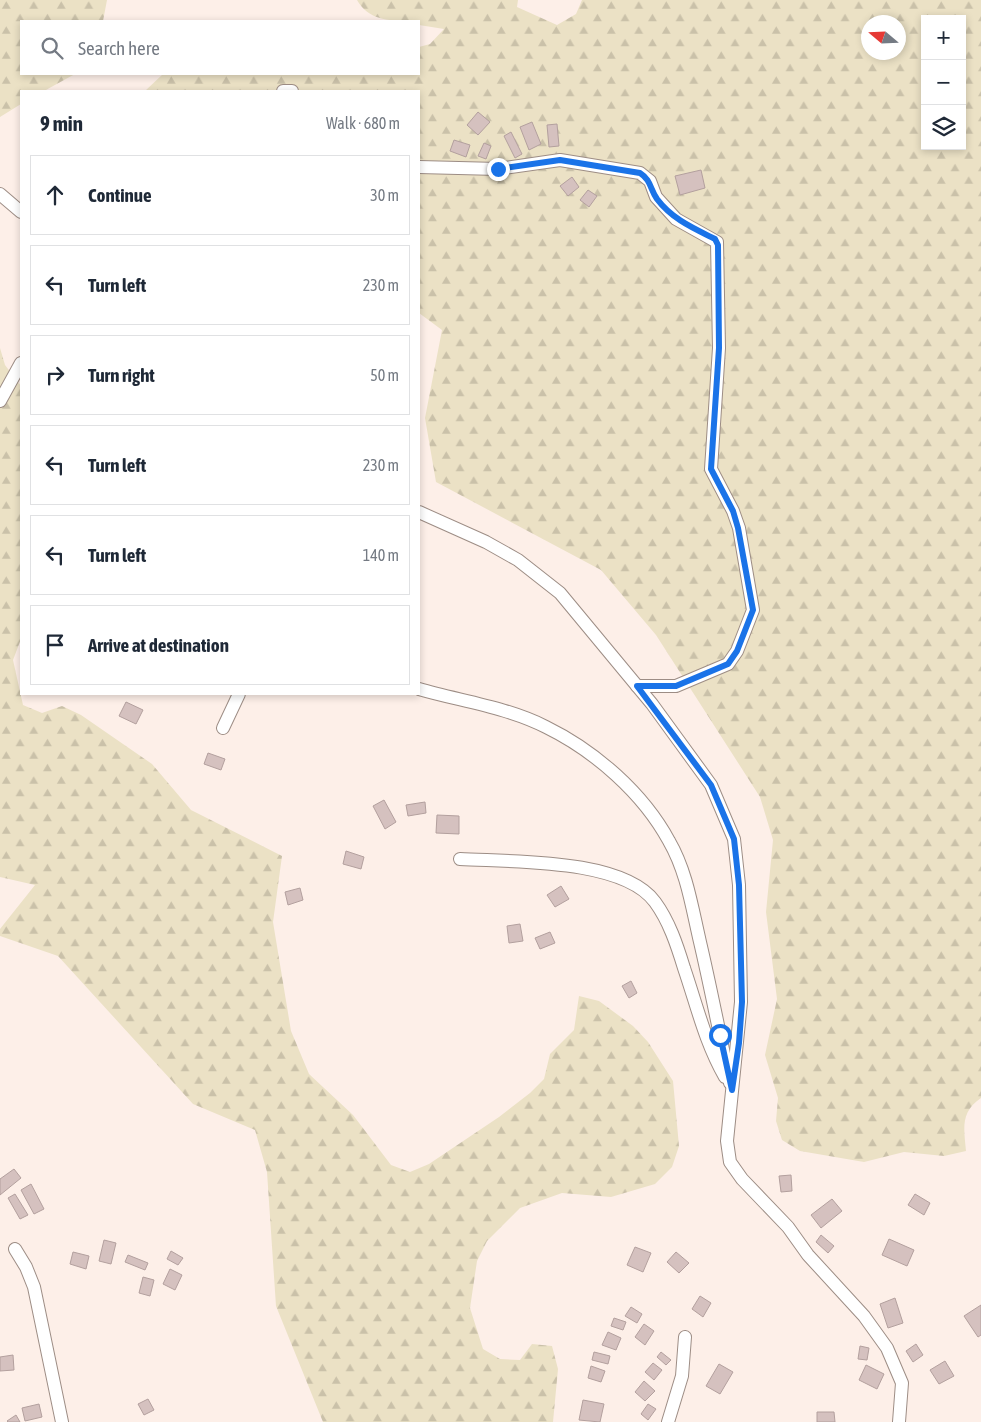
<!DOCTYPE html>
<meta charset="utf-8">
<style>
:root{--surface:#fff;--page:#f2f2f3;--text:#1f2937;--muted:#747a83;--line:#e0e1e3}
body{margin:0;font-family:"Asap Condensed",sans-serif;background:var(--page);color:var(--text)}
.controls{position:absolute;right:15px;top:15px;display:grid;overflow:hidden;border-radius:0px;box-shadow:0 2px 8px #0003}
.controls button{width:45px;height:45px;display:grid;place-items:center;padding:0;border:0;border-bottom:1px solid var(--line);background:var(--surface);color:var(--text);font:25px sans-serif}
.compass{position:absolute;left:861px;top:15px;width:45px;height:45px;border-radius:50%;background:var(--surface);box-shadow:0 2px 8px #0003;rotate:289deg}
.stop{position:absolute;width:15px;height:15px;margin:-11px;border:4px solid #1a73e8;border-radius:50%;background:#fff}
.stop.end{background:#1a73e8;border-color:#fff;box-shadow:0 1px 5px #0008}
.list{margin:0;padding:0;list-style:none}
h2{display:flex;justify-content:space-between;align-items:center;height:65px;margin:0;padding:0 20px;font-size:21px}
h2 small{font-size:16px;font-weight:400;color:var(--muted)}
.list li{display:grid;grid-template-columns:32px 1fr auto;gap:15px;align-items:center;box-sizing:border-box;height:80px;margin:0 10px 10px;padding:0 10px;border:1px solid var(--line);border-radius:0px}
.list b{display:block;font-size:19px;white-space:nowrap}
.list em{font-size:16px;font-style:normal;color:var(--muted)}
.icon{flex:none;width:28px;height:28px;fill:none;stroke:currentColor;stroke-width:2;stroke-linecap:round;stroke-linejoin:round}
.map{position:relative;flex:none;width:981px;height:1422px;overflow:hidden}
.search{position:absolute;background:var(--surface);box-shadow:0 2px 8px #0003;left:20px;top:20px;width:400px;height:55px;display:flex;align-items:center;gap:12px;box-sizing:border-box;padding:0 18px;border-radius:0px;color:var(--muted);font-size:19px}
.panel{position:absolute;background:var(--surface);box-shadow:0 2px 8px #0003;left:20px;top:90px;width:400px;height:605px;border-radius:0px}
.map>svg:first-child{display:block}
.forest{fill:url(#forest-firs);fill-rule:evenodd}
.building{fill:#d5c1bf;stroke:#b3a09e}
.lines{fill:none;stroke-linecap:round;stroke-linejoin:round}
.street-casing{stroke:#9d8d85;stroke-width:14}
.street{stroke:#fff;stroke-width:12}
.route{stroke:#1a73e8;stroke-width:6}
</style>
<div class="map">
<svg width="981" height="1422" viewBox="0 0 981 1422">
<defs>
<pattern id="forest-firs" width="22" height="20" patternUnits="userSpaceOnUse" patternTransform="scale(1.25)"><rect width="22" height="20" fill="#ebe1c5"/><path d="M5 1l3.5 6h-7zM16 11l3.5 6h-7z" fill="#cac1a9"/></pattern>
</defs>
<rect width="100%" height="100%" fill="#fdefe8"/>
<g class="forest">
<polygon points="0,0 107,0 103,21 21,21 21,74 75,74 44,91 21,91 21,104 0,117"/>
<path d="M357 0H518L517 7 557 25 576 14 582 0H981V1098C960 1112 964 1129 966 1151L944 1156 904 1152 864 1162 800 1151 782 1140 776 1121 778 1098 765 1055 777 999 766 912 773 840 760 797 656 635 601 570 436 482 425 418 442 330 419 313V91H145L163 74H419V47L430 44 444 29 419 25V21C395 21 370 23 357 0ZM925 19H962V146H925ZM868 22H898V52H868Z"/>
<polygon points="0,348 5,365 21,386 21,639 13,660 23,705 42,713 62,706 81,715 152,764 191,810 282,856 273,922 291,1031 309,1074 353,1115 391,1165 410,1172 429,1164 499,1117 530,1093 544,1079 550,1054 574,1030 579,996 599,1001 633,1026 648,1042 673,1081 679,1146 672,1167 655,1184 611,1197 562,1193 520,1208 487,1241 477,1261 470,1308 483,1349 500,1359 520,1360 532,1344 552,1346 558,1369 553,1422 323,1422 276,1306 267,1172 255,1130 193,1104 58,956 0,936 0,929 35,885 0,877"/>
</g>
<g class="building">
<polygon points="478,112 490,122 478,135 467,125"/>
<polygon points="532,122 541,144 529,150 520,127"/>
<polygon points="557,124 559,146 549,147 547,125"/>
<polygon points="511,132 522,154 515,158 504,136"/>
<polygon points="454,140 470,145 466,157 450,151"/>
<polygon points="484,143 491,146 486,159 478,156"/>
<polygon points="701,170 705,188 680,195 675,176"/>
<polygon points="572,177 579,187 568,196 560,186"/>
<polygon points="588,190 597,196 589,207 580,200"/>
<polygon points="126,702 143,710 136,724 119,716"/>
<polygon points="208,753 225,759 221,770 204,764"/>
<polygon points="384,800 396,822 385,829 373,806"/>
<polygon points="425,802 426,813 408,816 406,805"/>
<polygon points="437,815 459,816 459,834 436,833"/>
<polygon points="346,851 364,857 361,869 343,864"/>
<polygon points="561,886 569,899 555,907 547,895"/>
<polygon points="300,888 303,900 288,905 285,892"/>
<polygon points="520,924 523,941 509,943 507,926"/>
<polygon points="550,932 555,943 540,949 535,938"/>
<polygon points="631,981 637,993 629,998 622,986"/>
<polygon points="14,1169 21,1178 0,1195 0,1179"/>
<polygon points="791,1175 792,1191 781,1192 779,1176"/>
<polygon points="31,1184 44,1209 34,1214 21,1190"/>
<polygon points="15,1194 28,1215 20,1219 8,1198"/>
<polygon points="915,1194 930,1203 924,1215 908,1205"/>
<polygon points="832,1199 842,1211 821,1228 811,1215"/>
<polygon points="821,1235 834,1246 828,1253 816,1242"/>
<polygon points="889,1239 914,1250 907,1266 882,1255"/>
<polygon points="104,1240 116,1243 111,1264 99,1261"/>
<polygon points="635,1247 651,1253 643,1272 627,1265"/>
<polygon points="171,1251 183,1258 178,1265 167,1259"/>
<polygon points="73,1252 89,1256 86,1269 70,1264"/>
<polygon points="676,1252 689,1263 679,1273 667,1262"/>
<polygon points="128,1255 148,1263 145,1270 125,1262"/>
<polygon points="170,1269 182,1275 175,1290 163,1284"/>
<polygon points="143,1277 154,1280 150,1296 139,1293"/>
<polygon points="700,1296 711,1303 703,1317 692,1309"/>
<polygon points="895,1298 903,1323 888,1328 880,1304"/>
<polygon points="981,1305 981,1335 978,1337 964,1316"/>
<polygon points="631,1307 642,1314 637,1323 625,1316"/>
<polygon points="614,1318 626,1322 623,1330 611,1326"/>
<polygon points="644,1324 654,1331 645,1345 635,1337"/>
<polygon points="608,1332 621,1338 616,1350 602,1345"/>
<polygon points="916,1344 923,1355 913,1362 906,1351"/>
<polygon points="860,1346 869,1348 867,1360 858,1359"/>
<polygon points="594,1352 610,1356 608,1364 592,1360"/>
<polygon points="661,1352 671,1360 666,1365 657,1357"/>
<polygon points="13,1355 14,1370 0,1371 0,1357"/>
<polygon points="945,1361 954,1376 939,1384 930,1370"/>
<polygon points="653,1363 662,1370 654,1380 645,1372"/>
<polygon points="719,1364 733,1372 720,1394 706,1386"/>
<polygon points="866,1365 884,1374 877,1389 859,1380"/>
<polygon points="591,1366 605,1371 601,1382 588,1378"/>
<polygon points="644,1381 655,1391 645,1401 635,1392"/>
<polygon points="148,1399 154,1410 144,1415 138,1404"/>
<polygon points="583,1400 604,1404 600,1422 579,1420"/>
<polygon points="39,1404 42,1417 25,1421 22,1408"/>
<polygon points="648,1404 656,1409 648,1420 641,1414"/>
<polygon points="817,1412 834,1412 835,1422 817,1422"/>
<polygon points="16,1415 20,1422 8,1422 7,1421"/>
</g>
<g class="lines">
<defs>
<g id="street">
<polyline points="283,91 292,91"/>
<polyline points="419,167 498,169 560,160 640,173 650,181 656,197 676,219 717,242 719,348 711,469 733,511 739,528 753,610 737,651 728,664 676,686 637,686"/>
<polyline points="0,194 21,212"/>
<polyline points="0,401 21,363"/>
<polyline points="419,512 486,542 518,560 560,593 652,704 711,785 734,839 739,885 741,1002 727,1141 730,1162 742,1179 788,1227 808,1255 864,1316 887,1348 902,1383 899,1422"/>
<path d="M419 689C460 701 507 707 546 727 595 751 643 793 669 841 687 872 692 908 700 942 711 989 720 1036 730 1083"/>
<polyline points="223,728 239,694"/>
<path d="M460 859C510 862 623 858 655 902 669 921 677 945 684 968 697 1006 705 1042 725 1077"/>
<polyline points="15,1249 26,1267 34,1287 62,1422"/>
<polyline points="668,1422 682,1376 685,1337"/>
</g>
</defs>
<use href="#street" class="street-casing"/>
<use href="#street" class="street"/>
</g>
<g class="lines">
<path class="route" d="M498 169 560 160 640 173C651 180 650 189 657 199 672 219 693 228 715 239L718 245 719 348 711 469 733 511 738 528 753 610 737 651 728 664 676 686H637L711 785 734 839 739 885 742 1002 739 1043 732 1090 720 1035"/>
</g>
</svg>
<div class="controls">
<button>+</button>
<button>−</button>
<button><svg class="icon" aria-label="layers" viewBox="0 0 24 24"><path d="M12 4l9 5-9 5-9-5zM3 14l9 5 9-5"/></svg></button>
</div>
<svg class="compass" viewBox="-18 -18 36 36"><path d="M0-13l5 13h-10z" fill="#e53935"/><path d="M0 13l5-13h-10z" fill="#747a83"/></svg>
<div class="stop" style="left:720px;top:1035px"></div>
<div class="stop end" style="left:498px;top:169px"></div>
<div class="search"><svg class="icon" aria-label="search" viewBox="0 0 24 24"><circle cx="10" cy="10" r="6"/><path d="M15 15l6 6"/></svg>Search here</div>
<section class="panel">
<h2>9 min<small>Walk · 680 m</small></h2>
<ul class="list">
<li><svg class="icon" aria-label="ahead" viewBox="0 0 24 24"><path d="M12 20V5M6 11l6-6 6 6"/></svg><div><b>Continue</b></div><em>30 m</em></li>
<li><svg class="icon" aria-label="left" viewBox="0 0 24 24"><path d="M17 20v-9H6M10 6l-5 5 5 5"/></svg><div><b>Turn left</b></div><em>230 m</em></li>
<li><svg class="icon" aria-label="right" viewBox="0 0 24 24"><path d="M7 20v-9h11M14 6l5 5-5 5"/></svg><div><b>Turn right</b></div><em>50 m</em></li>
<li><svg class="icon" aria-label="left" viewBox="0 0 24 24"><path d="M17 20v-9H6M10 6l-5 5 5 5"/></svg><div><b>Turn left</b></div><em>230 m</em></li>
<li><svg class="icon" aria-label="left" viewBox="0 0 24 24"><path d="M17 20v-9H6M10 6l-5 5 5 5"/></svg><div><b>Turn left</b></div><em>140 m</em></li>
<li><svg class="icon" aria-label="arrive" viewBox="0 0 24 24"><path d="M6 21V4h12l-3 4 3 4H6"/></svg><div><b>Arrive at destination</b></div></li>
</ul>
</section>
</div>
